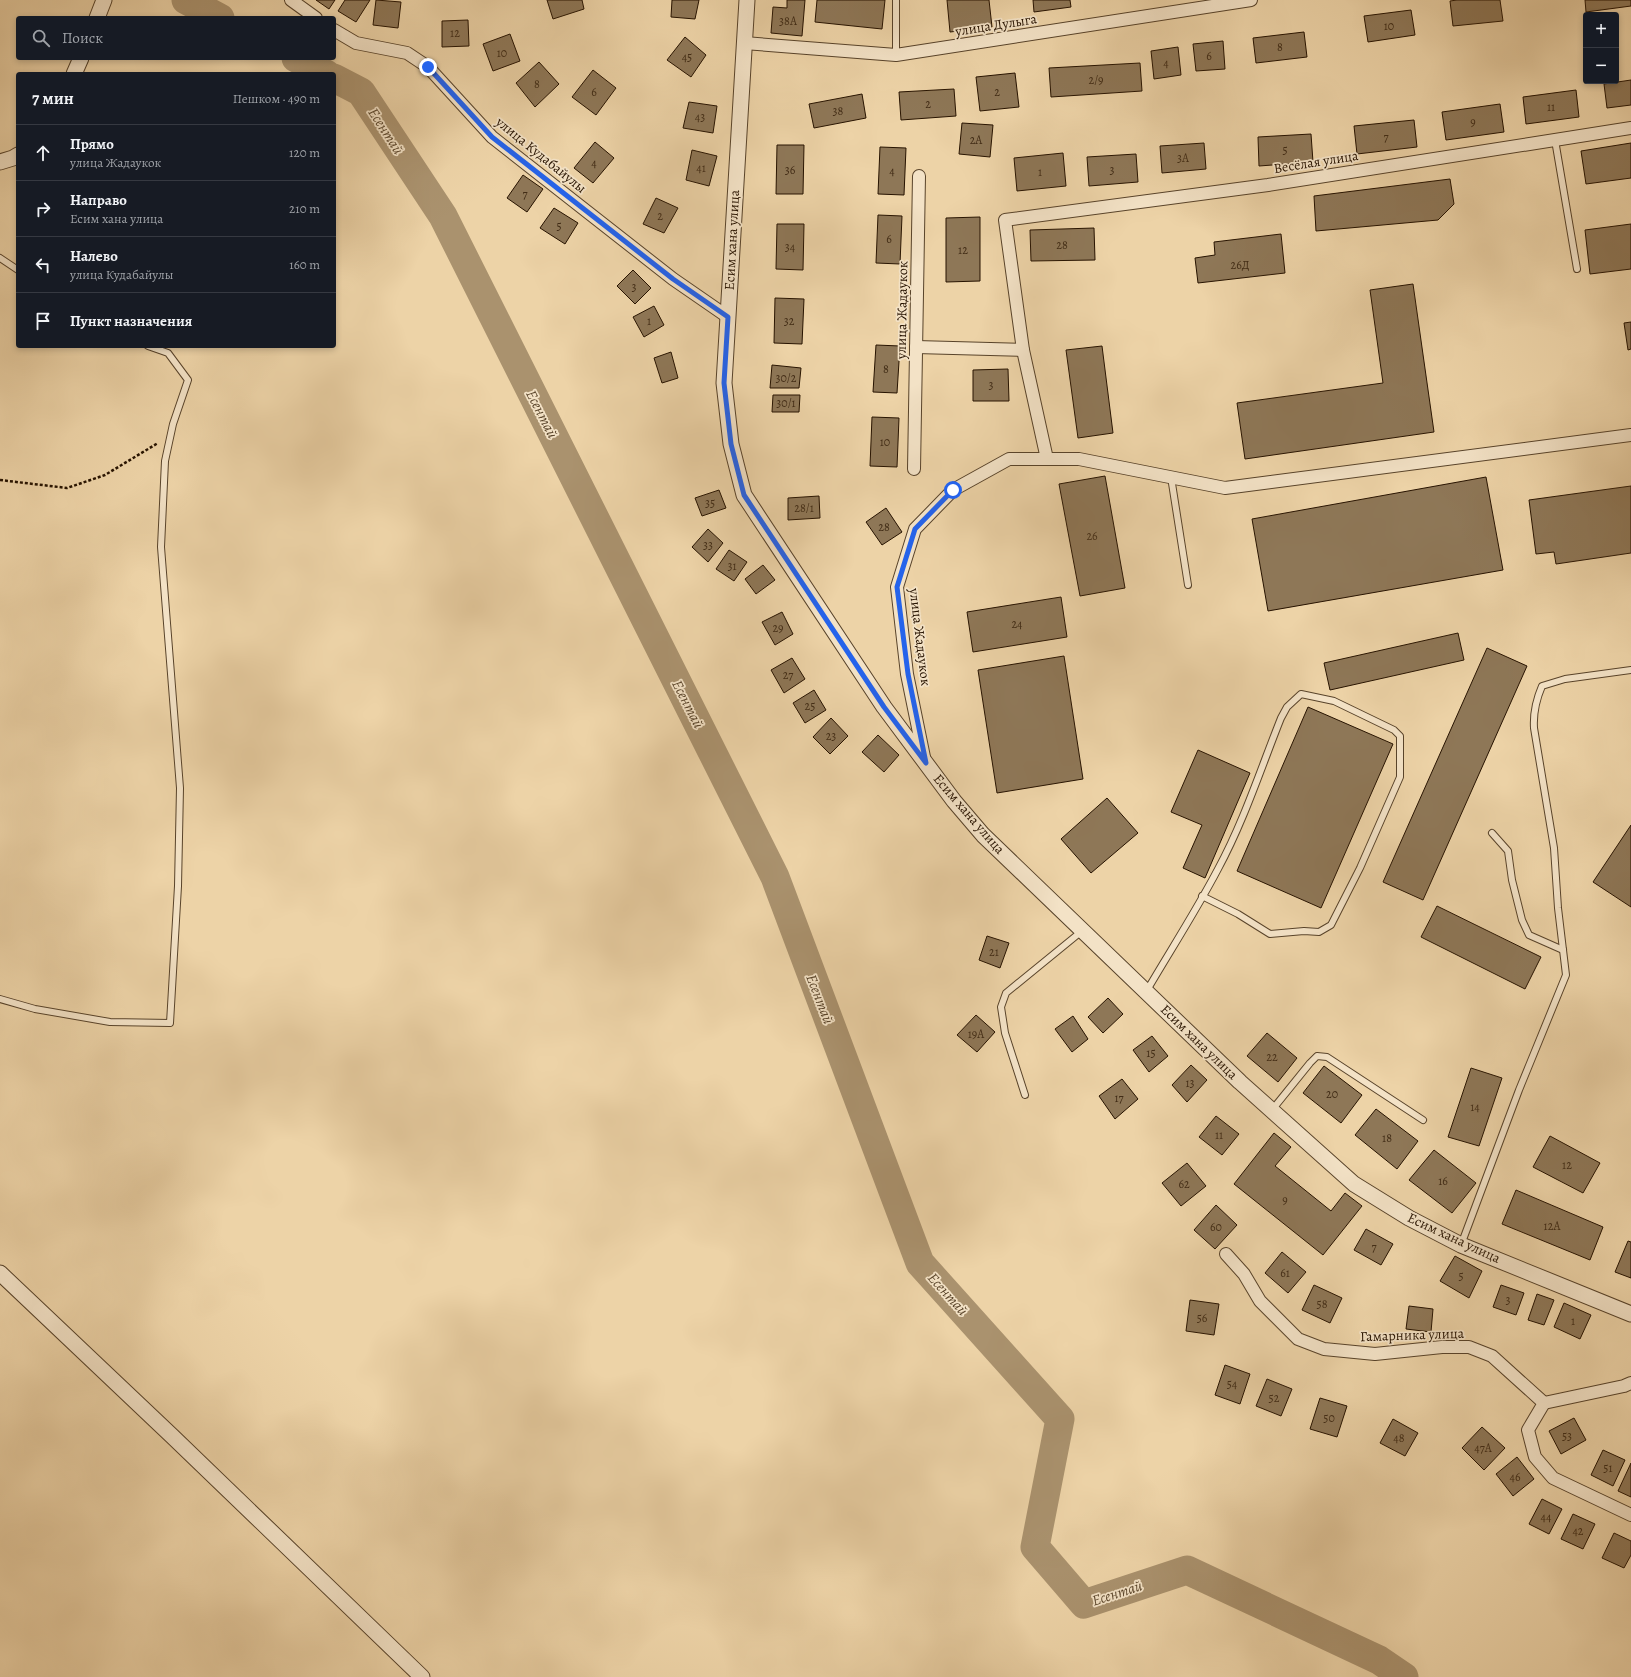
<!DOCTYPE html>
<html lang="ru">
<meta charset="utf-8">
<style>
:root{--surface:#171b24;--page:#242831;--text:#f1f3f6;--muted:#9ea1a6;--line:#363941}
body{margin:0;font-family:Alegreya,serif;background:var(--page);color:var(--text)}
.controls{position:absolute;right:12px;top:12px;display:grid;overflow:hidden;border-radius:4px;box-shadow:0 2px 6px #0003}
.controls button{width:36px;height:36px;display:grid;place-items:center;padding:0;border:0;border-bottom:1px solid var(--line);background:var(--surface);color:var(--text);font:20px sans-serif}
.stop{position:absolute;width:12px;height:12px;margin:-9px;border:3px solid #2563eb;border-radius:50%;background:#fff}
.stop.end{background:#2563eb;border-color:#fff;box-shadow:0 1px 4px #0008}
.list{margin:0;padding:0;list-style:none}
h2{display:flex;justify-content:space-between;align-items:center;height:52px;margin:0;padding:0 16px;font-size:17px}
h2 small{font-size:13px;font-weight:400;color:var(--muted)}
.list li{display:grid;grid-template-columns:26px 1fr auto;gap:12px;align-items:center;box-sizing:border-box;height:56px;padding:0 16px;border-top:1px solid var(--line)}
.list b{display:block;font-size:15px;white-space:nowrap}
.list p{margin:0;font-size:13px;white-space:nowrap;color:var(--muted)}
.list em{font-size:13px;font-style:normal;color:var(--muted)}
.icon{flex:none;width:22px;height:22px;fill:none;stroke:currentColor;stroke-width:2;stroke-linecap:round;stroke-linejoin:round}
.map{position:relative;flex:none;width:1631px;height:1677px;overflow:hidden}
.search{position:absolute;background:var(--surface);box-shadow:0 2px 6px #0003;left:16px;top:16px;width:320px;height:44px;display:flex;align-items:center;gap:10px;box-sizing:border-box;padding:0 14px;border-radius:4px;color:var(--muted);font-size:15px}
.panel{position:absolute;background:var(--surface);box-shadow:0 2px 6px #0003;left:16px;top:72px;width:320px;height:276px;border-radius:4px}
.map>svg:first-child{display:block}
.lines{fill:none;stroke-linecap:round;stroke-linejoin:round}
.river{stroke:#aa926e;stroke-width:29}
.building{fill:#8e7757;stroke:#271300}
.service-casing{stroke:#58432a;stroke-width:8}
.minor-casing{stroke:#58432a;stroke-width:14}
.tertiary-casing{stroke:#58432a;stroke-width:17}
.path{stroke:#271300;stroke-width:2.5;stroke-dasharray:3 2;stroke-linecap:butt}
.service{stroke:#f3e2c6;stroke-width:6}
.minor{stroke:#f3e2c6;stroke-width:12}
.tertiary{stroke:#f3e2c6;stroke-width:15}
.route{stroke:#2563eb;stroke-width:5}
.labels{text-anchor:middle;dominant-baseline:central;stroke-width:3.5;stroke-linejoin:round;paint-order:stroke}
.number-label{font-size:12px;fill:#412c16}
.street-label{font-size:14px;fill:#271300;stroke:#f3e2c6}
.water-label{font-size:15px;font-style:italic;fill:#5b462c;stroke:#f3e2c6}
</style>
<div class="map">
<svg width="1631" height="1677" viewBox="0 0 1631 1677">
<rect width="100%" height="100%" fill="#edd3a7"/>
<filter id="stains"><feTurbulence type="fractalNoise" baseFrequency=".005" numOctaves="4"/><feColorMatrix values="0 0 0 0 .2 0 0 0 0 .09 0 0 0 0 .02 0 0 0 .5 -.17"/></filter>
<radialGradient id="worn" r=".72"><stop offset=".6" stop-color="#630" stop-opacity="0"/><stop offset="1" stop-color="#630" stop-opacity=".3"/></radialGradient>
<g class="lines">
<g class="river">
<polyline points="186,0 220,18"/>
<polyline points="296,58 326,74"/>
<polyline points="334,78 361,92 443,216 775,877 920,1263 1060,1419 1035,1547 1084,1604 1187,1570 1379,1660 1404,1677"/>
</g>
</g>
<g class="building">
<polygon points="316,0 335,0 329,9"/>
<polygon points="345,0 370,0 356,22 338,11"/>
<polygon points="376,0 401,2 398,28 373,25"/>
<polygon points="547,0 582,0 584,9 553,19"/>
<polygon points="672,0 699,0 695,19 671,17"/>
<polygon points="787,0 805,0 802,36 771,33 773,7 787,8"/>
<polygon points="817,0 885,0 882,29 815,22"/>
<polygon points="947,0 989,0 992,27 950,32"/>
<polygon points="1033,0 1070,0 1071,7 1034,12"/>
<polygon points="1457,0 1500,0 1503,21 1453,26 1450,1"/>
<polygon points="1585,0 1631,0 1631,6 1586,12"/>
<polygon points="1411,10 1415,35 1368,42 1364,16"/>
<polygon points="468,20 469,46 442,47 442,21"/>
<polygon points="1304,32 1307,57 1256,63 1253,38"/>
<polygon points="510,34 520,61 493,71 483,44"/>
<polygon points="685,37 706,55 691,77 667,60"/>
<polygon points="1223,41 1225,69 1196,71 1193,44"/>
<polygon points="1178,47 1181,75 1154,79 1151,51"/>
<polygon points="539,62 559,84 535,107 516,83"/>
<polygon points="1140,63 1142,91 1051,97 1049,68"/>
<polygon points="593,70 616,88 596,115 572,97"/>
<polygon points="1015,73 1019,107 980,111 976,77"/>
<polygon points="1631,80 1631,105 1607,108 1604,84"/>
<polygon points="954,89 956,116 901,120 899,92"/>
<polygon points="1576,90 1579,117 1526,124 1523,97"/>
<polygon points="862,94 866,118 814,128 809,104"/>
<polygon points="689,102 717,106 713,133 683,128"/>
<polygon points="1500,104 1504,132 1446,140 1442,112"/>
<polygon points="1414,120 1417,147 1357,154 1354,126"/>
<polygon points="962,123 993,125 990,157 959,154"/>
<polygon points="1311,134 1313,162 1259,166 1258,137"/>
<polygon points="595,142 614,158 593,183 574,168"/>
<polygon points="1204,143 1206,169 1162,173 1160,146"/>
<polygon points="1631,143 1631,178 1586,184 1581,151"/>
<polygon points="777,145 804,145 803,194 776,194"/>
<polygon points="880,147 906,148 904,195 878,194"/>
<polygon points="692,150 717,156 709,186 686,180"/>
<polygon points="1063,153 1066,186 1017,191 1014,158"/>
<polygon points="1136,154 1138,182 1089,186 1087,157"/>
<polygon points="523,175 543,189 527,212 507,198"/>
<polygon points="1450,179 1454,204 1438,220 1316,231 1314,196"/>
<polygon points="656,198 678,208 664,233 643,224"/>
<polygon points="554,208 578,223 565,244 540,228"/>
<polygon points="878,215 902,216 900,264 876,263"/>
<polygon points="980,217 980,281 946,282 946,218"/>
<polygon points="777,224 804,224 803,270 776,269"/>
<polygon points="1631,224 1631,269 1590,274 1585,230"/>
<polygon points="1094,228 1095,260 1031,261 1030,230"/>
<polygon points="1281,234 1285,273 1198,283 1195,258 1215,255 1214,242"/>
<polygon points="633,270 651,288 635,304 617,286"/>
<polygon points="1413,284 1434,432 1245,459 1237,403 1383,383 1370,290"/>
<polygon points="775,298 804,299 802,344 774,343"/>
<polygon points="654,306 664,325 644,337 633,317"/>
<polygon points="1631,322 1631,349 1628,350 1624,323"/>
<polygon points="876,345 900,346 897,393 873,392"/>
<polygon points="1102,346 1113,433 1078,438 1066,350"/>
<polygon points="671,352 678,378 662,383 654,358"/>
<polygon points="772,365 801,368 799,388 770,388"/>
<polygon points="1008,369 1009,401 973,401 973,370"/>
<polygon points="773,395 800,395 799,412 772,412"/>
<polygon points="872,417 899,418 897,467 870,466"/>
<polygon points="1105,476 1125,588 1080,596 1059,484"/>
<polygon points="1486,477 1503,570 1268,611 1252,519"/>
<polygon points="1631,486 1631,553 1556,564 1554,552 1536,554 1529,500"/>
<polygon points="719,490 726,508 702,516 695,498"/>
<polygon points="819,496 820,518 788,520 788,498"/>
<polygon points="886,508 902,532 882,545 866,522"/>
<polygon points="708,529 723,543 708,562 692,547"/>
<polygon points="729,550 747,562 734,581 716,569"/>
<polygon points="763,565 775,580 756,594 745,579"/>
<polygon points="1061,597 1067,637 973,652 967,612"/>
<polygon points="782,612 793,634 775,645 762,622"/>
<polygon points="1458,633 1464,660 1330,690 1324,663"/>
<polygon points="1487,648 1527,666 1423,900 1383,882"/>
<polygon points="1064,656 1083,779 997,793 978,670"/>
<polygon points="792,658 805,679 784,693 771,670"/>
<polygon points="814,690 826,710 805,723 793,703"/>
<polygon points="1308,707 1393,744 1321,908 1237,871"/>
<polygon points="831,718 848,736 830,754 813,737"/>
<polygon points="878,735 899,755 884,772 862,752"/>
<polygon points="1198,750 1250,773 1205,878 1183,868 1202,825 1171,812"/>
<polygon points="1107,798 1138,833 1091,873 1061,839"/>
<polygon points="1631,825 1631,907 1593,882"/>
<polygon points="1437,906 1541,957 1525,989 1421,937"/>
<polygon points="987,936 1009,943 1000,968 979,960"/>
<polygon points="1108,998 1123,1014 1103,1033 1088,1017"/>
<polygon points="976,1015 995,1032 977,1052 957,1035"/>
<polygon points="1073,1016 1088,1039 1072,1052 1055,1029"/>
<polygon points="1267,1033 1297,1058 1278,1082 1247,1056"/>
<polygon points="1152,1036 1168,1056 1149,1072 1133,1050"/>
<polygon points="1191,1065 1207,1080 1187,1102 1172,1085"/>
<polygon points="1324,1066 1362,1095 1341,1123 1303,1093"/>
<polygon points="1471,1068 1502,1078 1479,1146 1448,1137"/>
<polygon points="1122,1079 1138,1099 1115,1119 1099,1096"/>
<polygon points="1376,1109 1418,1141 1397,1169 1355,1135"/>
<polygon points="1216,1116 1239,1134 1222,1155 1199,1137"/>
<polygon points="1274,1133 1291,1147 1275,1166 1331,1211 1345,1193 1362,1206 1323,1255 1234,1184"/>
<polygon points="1550,1136 1600,1163 1583,1193 1533,1167"/>
<polygon points="1434,1150 1476,1183 1452,1213 1409,1180"/>
<polygon points="1187,1163 1206,1186 1181,1206 1162,1183"/>
<polygon points="1516,1190 1603,1227 1590,1260 1502,1224"/>
<polygon points="1216,1205 1237,1225 1215,1249 1194,1230"/>
<polygon points="1366,1229 1393,1244 1381,1265 1354,1250"/>
<polygon points="1628,1241 1631,1242 1631,1278 1615,1272"/>
<polygon points="1282,1252 1306,1272 1288,1293 1265,1273"/>
<polygon points="1455,1256 1482,1271 1469,1298 1440,1281"/>
<polygon points="1314,1285 1342,1298 1330,1323 1302,1310"/>
<polygon points="1501,1285 1524,1293 1516,1315 1493,1307"/>
<polygon points="1537,1294 1554,1300 1544,1325 1528,1320"/>
<polygon points="1190,1300 1219,1304 1214,1335 1186,1331"/>
<polygon points="1564,1303 1591,1315 1580,1339 1554,1327"/>
<polygon points="1409,1306 1433,1309 1431,1332 1406,1329"/>
<polygon points="1225,1365 1250,1374 1240,1404 1215,1395"/>
<polygon points="1267,1379 1292,1389 1281,1416 1256,1406"/>
<polygon points="1320,1398 1347,1406 1337,1437 1310,1429"/>
<polygon points="1574,1418 1586,1440 1561,1454 1549,1431"/>
<polygon points="1393,1419 1418,1433 1405,1456 1380,1443"/>
<polygon points="1482,1427 1505,1448 1484,1470 1462,1448"/>
<polygon points="1603,1450 1625,1460 1613,1486 1591,1475"/>
<polygon points="1517,1457 1534,1479 1513,1496 1496,1474"/>
<polygon points="1631,1463 1631,1497 1618,1491"/>
<polygon points="1542,1499 1562,1509 1549,1534 1529,1524"/>
<polygon points="1573,1514 1595,1524 1583,1549 1561,1539"/>
<polygon points="1614,1533 1631,1541 1631,1555 1624,1568 1602,1558"/>
</g>
<g class="lines">
<defs>
<g id="service">
<polyline points="896,0 896,55"/>
<polyline points="1555,140 1577,269"/>
<polyline points="0,258 18,270"/>
<polyline points="1171,477 1188,585"/>
<polyline points="1492,833 1508,851 1512,880 1522,920 1529,935 1563,950"/>
<path d="M1146 992C1170 951 1196 911 1218 869 1244 821 1261 768 1281 718L1287 707 1301 694 1334 701 1394 730 1400 736V777L1360 868 1331 925 1319 932 1304 931 1270 934 1238 914 1202 896"/>
<polyline points="0,999 35,1009 110,1022 170,1023 178,886 180,788 161,547 165,461 173,424 188,380 168,353 148,346"/>
<polyline points="1025,1095 1005,1033 1001,1007 1006,993 1082,931"/>
<polyline points="1272,1110 1310,1063 1317,1056 1327,1057 1423,1120"/>
<path d="M1461 1245 1519 1090 1566 975 1558 908 1554 848 1534 728C1533 712 1536 700 1542 686L1565 679 1631 670"/>
</g>
<g id="minor">
<polyline points="291,0 316,18"/>
<polyline points="334,30 356,43 407,53 428,67 492,137 673,279 728,317"/>
<polyline points="744,43 896,55 1251,0"/>
<polyline points="916,347 1023,350"/>
<polyline points="1047,459 1023,350 1005,220 1268,185 1631,128"/>
<polyline points="914,469 919,176"/>
<polyline points="925,762 907,674 897,587 915,529 953,490 1009,459 1079,459 1225,488 1631,435"/>
<polyline points="1226,1254 1244,1274 1260,1301 1298,1339 1324,1349 1375,1354 1442,1347 1469,1347 1492,1356 1544,1403 1528,1430 1535,1457 1553,1478 1631,1515"/>
<polyline points="1544,1403 1624,1386 1631,1383"/>
</g>
<g id="tertiary">
<polyline points="747,0 724,383 731,444 744,495 884,707 954,801 983,835 1240,1082 1354,1184 1409,1218 1461,1245 1631,1314"/>
<polyline points="97,18 104,0"/>
<polyline points="74,74 81,58"/>
<polyline points="0,162 13,158 18,155"/>
<polyline points="0,1273 172,1436 422,1677"/>
</g>
</defs>
<use href="#service" class="service-casing"/>
<use href="#minor" class="minor-casing"/>
<use href="#tertiary" class="tertiary-casing"/>
<polyline class="path" points="0,480 67,488 105,475 158,443"/>
<use href="#service" class="service"/>
<use href="#minor" class="minor"/>
<use href="#tertiary" class="tertiary"/>
</g>
<g class="lines">
<polyline class="route" points="428,67 492,137 673,279 728,317 724,383 731,444 744,495 884,707 926,763 908,674 897,587 915,529 953,490"/>
</g>
<g class="labels">
<g class="number-label">
<text x="788" y="21">38А</text>
<text x="1389" y="26">10</text>
<text x="455" y="33">12</text>
<text x="1280" y="47">8</text>
<text x="502" y="53">10</text>
<text x="1209" y="56">6</text>
<text x="687" y="57">45</text>
<text x="1166" y="63">4</text>
<text x="1096" y="80">2/9</text>
<text x="537" y="84">8</text>
<text x="594" y="92">6</text>
<text x="997" y="92">2</text>
<text x="928" y="104">2</text>
<text x="1551" y="107">11</text>
<text x="838" y="111">38</text>
<text x="700" y="117">43</text>
<text x="1473" y="122">9</text>
<text x="1386" y="137">7</text>
<text x="976" y="140">2А</text>
<text x="1285" y="150">5</text>
<text x="1183" y="158">3А</text>
<text x="594" y="163">4</text>
<text x="701" y="168">41</text>
<text x="790" y="170">36</text>
<text x="1112" y="170">3</text>
<text x="892" y="171">4</text>
<text x="1040" y="172">1</text>
<text x="525" y="194">7</text>
<text x="660" y="216">2</text>
<text x="559" y="226">5</text>
<text x="889" y="239">6</text>
<text x="1062" y="245">28</text>
<text x="790" y="247">34</text>
<text x="963" y="250">12</text>
<text x="1240" y="265">26Д</text>
<text x="634" y="287">3</text>
<text x="649" y="321">1</text>
<text x="789" y="321">32</text>
<text x="886" y="369">8</text>
<text x="786" y="378">30/2</text>
<text x="991" y="385">3</text>
<text x="786" y="403">30/1</text>
<text x="885" y="442">10</text>
<text x="710" y="503">35</text>
<text x="804" y="508">28/1</text>
<text x="884" y="527">28</text>
<text x="1092" y="536">26</text>
<text x="708" y="545">33</text>
<text x="732" y="566">31</text>
<text x="1017" y="624">24</text>
<text x="778" y="628">29</text>
<text x="788" y="675">27</text>
<text x="810" y="706">25</text>
<text x="831" y="736">23</text>
<text x="994" y="952">21</text>
<text x="976" y="1034">19А</text>
<text x="1151" y="1053">15</text>
<text x="1272" y="1057">22</text>
<text x="1190" y="1083">13</text>
<text x="1332" y="1094">20</text>
<text x="1119" y="1098">17</text>
<text x="1475" y="1107">14</text>
<text x="1219" y="1135">11</text>
<text x="1387" y="1138">18</text>
<text x="1567" y="1165">12</text>
<text x="1443" y="1181">16</text>
<text x="1184" y="1184">62</text>
<text x="1285" y="1200">9</text>
<text x="1552" y="1226">12А</text>
<text x="1216" y="1227">60</text>
<text x="1374" y="1247">7</text>
<text x="1285" y="1273">61</text>
<text x="1461" y="1276">5</text>
<text x="1508" y="1300">3</text>
<text x="1322" y="1304">58</text>
<text x="1202" y="1318">56</text>
<text x="1573" y="1321">1</text>
<text x="1232" y="1384">54</text>
<text x="1274" y="1398">52</text>
<text x="1329" y="1418">50</text>
<text x="1567" y="1436">53</text>
<text x="1399" y="1438">48</text>
<text x="1483" y="1448">47А</text>
<text x="1608" y="1468">51</text>
<text x="1515" y="1477">46</text>
<text x="1546" y="1517">44</text>
<text x="1578" y="1531">42</text>
</g>
<g class="street-label">
<text transform="translate(996 25) rotate(-9)">улица Дулыга</text>
<text transform="translate(541 155) rotate(39)">улица Кудабайулы</text>
<text transform="translate(1316 162) rotate(-9)">Весёлая улица</text>
<text transform="translate(732 240) rotate(-87)">Есим хана улица</text>
<text transform="translate(902 310) rotate(-89)">улица Жадаукок</text>
<text transform="translate(920 637) rotate(83)">улица Жадаукок</text>
<text transform="translate(969 814) rotate(49)">Есим хана улица</text>
<text transform="translate(1199 1042) rotate(44)">Есим хана улица</text>
<text transform="translate(1454 1238) rotate(25)">Есим хана улица</text>
<text transform="translate(1412 1335) rotate(-2)">Гамарника улица</text>
</g>
<g class="water-label">
<text transform="translate(386 131) rotate(57)">Есентай</text>
<text transform="translate(542 414) rotate(63)">Есентай</text>
<text transform="translate(688 704) rotate(63)">Есентай</text>
<text transform="translate(820 999) rotate(69)">Есентай</text>
<text transform="translate(948 1294) rotate(48)">Есентай</text>
<text transform="translate(1117 1593) rotate(-18)">Есентай</text>
</g>
</g>
<rect width="100%" height="100%" filter="url(#stains)"/>
<rect width="100%" height="100%" fill="url(#worn)"/>
</svg>
<div class="controls">
<button>+</button>
<button>−</button>
</div>
<div class="stop" style="left:953px;top:490px"></div>
<div class="stop end" style="left:428px;top:67px"></div>
<div class="search"><svg class="icon" aria-label="search" viewBox="0 0 24 24"><circle cx="10" cy="10" r="6"/><path d="M15 15l6 6"/></svg>Поиск</div>
<section class="panel">
<h2>7 мин<small>Пешком · 490 m</small></h2>
<ul class="list">
<li><svg class="icon" aria-label="ahead" viewBox="0 0 24 24"><path d="M12 20V5M6 11l6-6 6 6"/></svg><div><b>Прямо</b><p>улица Жадаукок</p></div><em>120 m</em></li>
<li><svg class="icon" aria-label="right" viewBox="0 0 24 24"><path d="M7 20v-9h11M14 6l5 5-5 5"/></svg><div><b>Направо</b><p>Есим хана улица</p></div><em>210 m</em></li>
<li><svg class="icon" aria-label="left" viewBox="0 0 24 24"><path d="M17 20v-9H6M10 6l-5 5 5 5"/></svg><div><b>Налево</b><p>улица Кудабайулы</p></div><em>160 m</em></li>
<li><svg class="icon" aria-label="arrive" viewBox="0 0 24 24"><path d="M6 21V4h12l-3 4 3 4H6"/></svg><div><b>Пункт назначения</b></div></li>
</ul>
</section>
</div>
